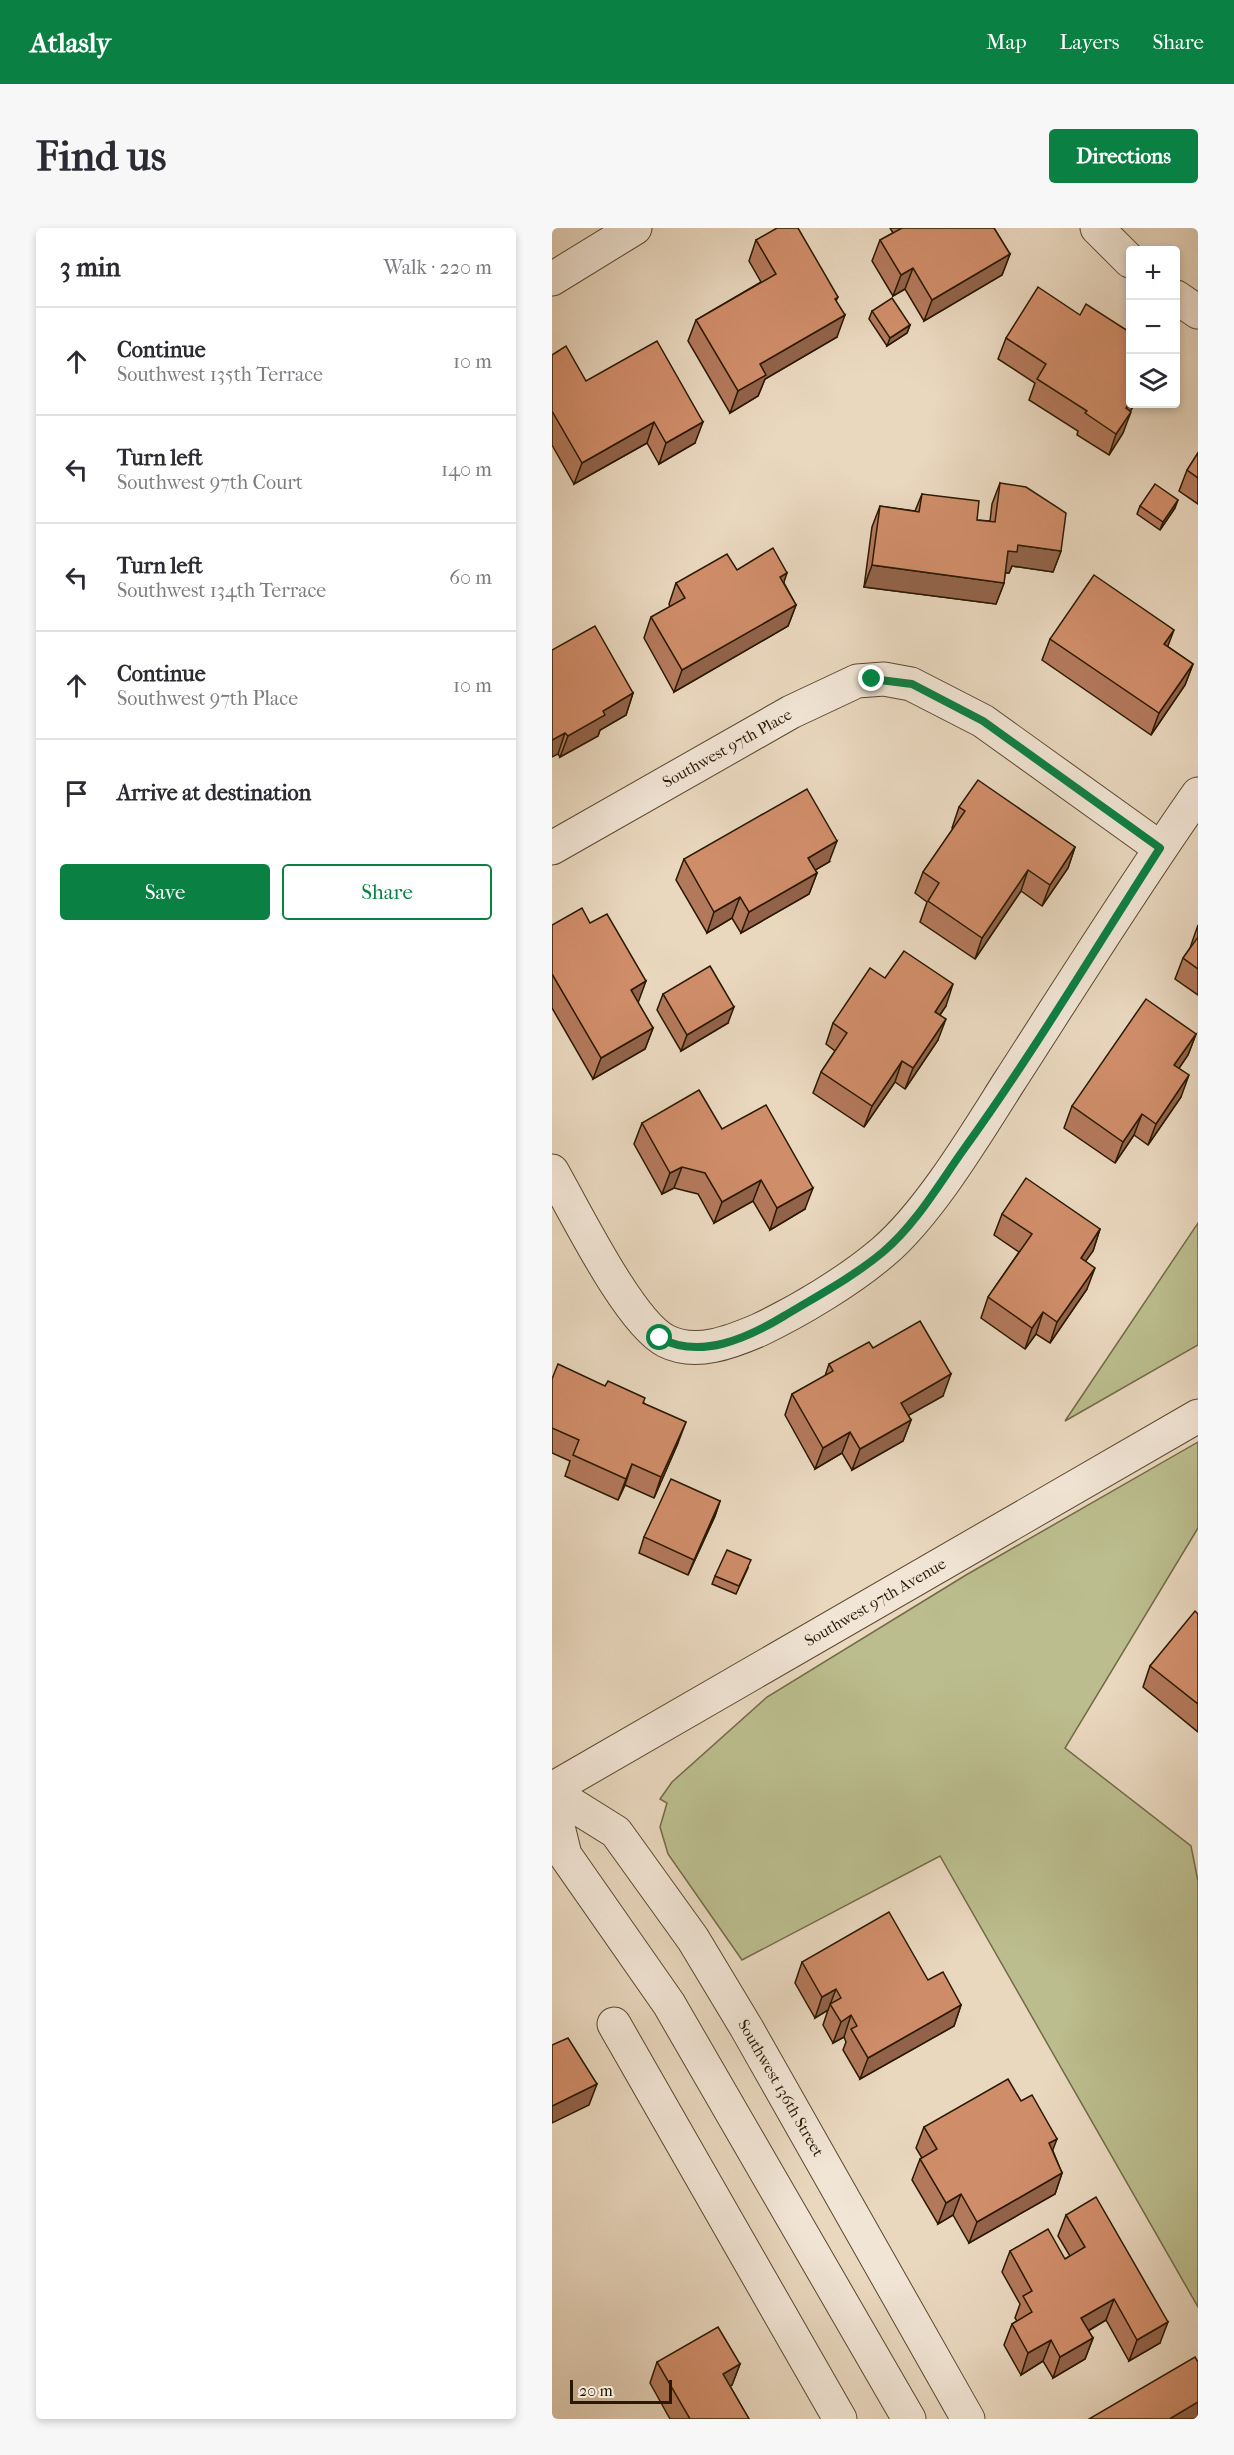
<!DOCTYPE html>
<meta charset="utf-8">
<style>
:root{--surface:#fff;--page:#f7f7f7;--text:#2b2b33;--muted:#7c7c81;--line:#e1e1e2;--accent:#0b8043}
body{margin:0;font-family:"IM FELL French Canon",serif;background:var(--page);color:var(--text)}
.controls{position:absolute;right:18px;top:18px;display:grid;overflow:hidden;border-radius:6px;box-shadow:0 3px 9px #0003}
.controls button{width:54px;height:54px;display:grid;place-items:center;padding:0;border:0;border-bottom:2px solid var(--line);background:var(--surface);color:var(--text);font:30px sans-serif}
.scale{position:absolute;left:18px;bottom:15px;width:102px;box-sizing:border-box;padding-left:6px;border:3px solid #2a1900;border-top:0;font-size:16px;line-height:21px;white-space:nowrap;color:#2a1900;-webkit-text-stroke:4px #f1e5d5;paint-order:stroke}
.stop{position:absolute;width:18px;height:18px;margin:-14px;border:4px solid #0b8043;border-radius:50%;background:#fff}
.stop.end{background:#0b8043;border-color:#fff;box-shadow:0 2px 6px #0008}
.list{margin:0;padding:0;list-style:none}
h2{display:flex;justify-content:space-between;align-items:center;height:78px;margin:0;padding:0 24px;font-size:26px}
h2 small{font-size:20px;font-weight:400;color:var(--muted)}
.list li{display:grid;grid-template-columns:39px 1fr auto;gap:18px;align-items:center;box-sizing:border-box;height:108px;padding:0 24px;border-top:2px solid var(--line)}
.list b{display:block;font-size:22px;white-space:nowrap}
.list p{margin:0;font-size:20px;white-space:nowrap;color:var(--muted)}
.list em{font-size:20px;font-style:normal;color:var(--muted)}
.actions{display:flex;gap:12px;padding:18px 24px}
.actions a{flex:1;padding:14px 0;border:2px solid var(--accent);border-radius:6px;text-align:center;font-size:21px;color:var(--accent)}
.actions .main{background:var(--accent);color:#fff}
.icon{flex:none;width:33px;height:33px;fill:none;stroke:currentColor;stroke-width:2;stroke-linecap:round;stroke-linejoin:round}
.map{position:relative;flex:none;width:646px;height:2191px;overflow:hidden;border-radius:6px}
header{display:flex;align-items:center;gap:36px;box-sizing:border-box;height:84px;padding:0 30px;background:var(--accent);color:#fff}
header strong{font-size:28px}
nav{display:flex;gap:33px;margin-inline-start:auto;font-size:21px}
.intro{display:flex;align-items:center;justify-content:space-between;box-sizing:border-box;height:144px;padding:0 36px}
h1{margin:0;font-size:42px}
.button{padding:15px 27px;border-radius:6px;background:var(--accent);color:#fff;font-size:21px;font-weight:700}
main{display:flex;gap:36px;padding:0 36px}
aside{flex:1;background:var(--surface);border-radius:6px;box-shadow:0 3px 9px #0003}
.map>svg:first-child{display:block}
.green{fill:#bbbd8e;stroke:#726b47;stroke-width:1.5}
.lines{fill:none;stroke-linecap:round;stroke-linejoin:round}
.minor-casing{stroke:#5a4830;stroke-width:35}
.tertiary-casing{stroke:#5a4830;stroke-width:35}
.minor{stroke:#f1e5d5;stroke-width:33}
.tertiary{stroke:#f1e5d5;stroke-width:33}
.wall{fill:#b3795b;stroke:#2a1900;stroke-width:1.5}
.shaded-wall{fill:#92634a;stroke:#2a1900;stroke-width:1.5}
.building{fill:#d08d6a;stroke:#2a1900;stroke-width:1.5}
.route{stroke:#0b8043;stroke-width:8}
.labels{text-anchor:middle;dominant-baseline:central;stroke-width:6;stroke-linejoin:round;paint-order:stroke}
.street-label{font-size:16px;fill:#2a1900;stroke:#f1e5d5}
</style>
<header>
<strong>Atlasly</strong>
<nav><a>Map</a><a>Layers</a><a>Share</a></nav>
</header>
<div class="intro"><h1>Find us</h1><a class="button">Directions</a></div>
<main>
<aside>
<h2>3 min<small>Walk · 220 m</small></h2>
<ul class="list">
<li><svg class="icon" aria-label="ahead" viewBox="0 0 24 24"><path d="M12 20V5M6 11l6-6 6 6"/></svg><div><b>Continue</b><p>Southwest 135th Terrace</p></div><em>10 m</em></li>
<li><svg class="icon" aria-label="left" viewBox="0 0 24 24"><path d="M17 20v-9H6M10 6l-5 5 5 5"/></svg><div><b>Turn left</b><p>Southwest 97th Court</p></div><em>140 m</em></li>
<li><svg class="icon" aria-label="left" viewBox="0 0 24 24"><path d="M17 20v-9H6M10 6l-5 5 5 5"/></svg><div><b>Turn left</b><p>Southwest 134th Terrace</p></div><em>60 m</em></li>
<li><svg class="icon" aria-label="ahead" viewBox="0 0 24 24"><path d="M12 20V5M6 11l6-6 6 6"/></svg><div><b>Continue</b><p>Southwest 97th Place</p></div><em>10 m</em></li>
<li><svg class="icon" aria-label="arrive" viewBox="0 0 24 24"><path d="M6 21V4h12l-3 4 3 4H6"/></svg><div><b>Arrive at destination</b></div></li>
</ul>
<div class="actions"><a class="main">Save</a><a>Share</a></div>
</aside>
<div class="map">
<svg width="646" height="2191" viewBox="0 0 646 2191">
<rect width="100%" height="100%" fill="#e9d7be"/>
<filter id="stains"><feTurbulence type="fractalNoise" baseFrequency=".00333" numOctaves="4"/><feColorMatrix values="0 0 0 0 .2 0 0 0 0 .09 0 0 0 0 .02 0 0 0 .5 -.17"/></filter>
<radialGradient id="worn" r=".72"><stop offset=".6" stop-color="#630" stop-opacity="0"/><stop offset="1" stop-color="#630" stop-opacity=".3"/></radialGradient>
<g class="green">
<polygon points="646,995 646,1117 513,1193"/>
<polygon points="646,1214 646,1300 513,1520 639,1618 646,1653 646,2079 388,1628 190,1732 116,1626 108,1599 115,1575 108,1571 120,1554 215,1469 414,1347"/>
</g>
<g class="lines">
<defs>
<g id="minor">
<polyline points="545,0 578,33"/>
<polyline points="0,51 83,0"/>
<polyline points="624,69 646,84"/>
<polyline points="0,620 239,484 305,453 332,451 359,456 431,493 608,620"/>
<path d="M0 943C23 983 77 1094 114 1113 144 1128 179 1114 207 1102 247 1083 297 1053 331 1024 377 985 424 906 457 854 519 758 580 660 646 566"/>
<polyline points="62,1796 288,2191"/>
</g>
<g id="tertiary">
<polyline points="0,1561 646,1188"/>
<polyline points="0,1564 64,1604 141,1711 194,1799 416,2191"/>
<polyline points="0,1574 13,1627 117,1776 357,2191"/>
</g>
</defs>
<use href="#minor" class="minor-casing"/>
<use href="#tertiary" class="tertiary-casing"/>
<use href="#minor" class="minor"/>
<use href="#tertiary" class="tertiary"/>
</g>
<g class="wall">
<polygon points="338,0 442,0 458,26 450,47 372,93 353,61 341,68 320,33 328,12 341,5"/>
<polygon points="204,12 286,69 284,73 285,109 213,151 206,168 178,185 136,113 144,92 209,54 197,33"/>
<polygon points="320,83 358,97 355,105 335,118 317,91"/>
<polygon points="454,110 579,176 583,176 578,183 571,205 557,227 525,207 526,203 477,172 483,155 446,131"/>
<polygon points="0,127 34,153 143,215 107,236 95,215 22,256 0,217"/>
<polygon points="646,225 646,276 627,263 635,242"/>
<polygon points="448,255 509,323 501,344 460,338 457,345 453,345 452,355 444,376 312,359 320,299 328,278 363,283 370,266 425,292 438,293 440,276"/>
<polygon points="588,278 623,280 608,302 585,286"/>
<polygon points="185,342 232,355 244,377 236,398 122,464 92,410 99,389 118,379 117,376 124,355"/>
<polygon points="498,411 615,418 641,436 633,457 599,507 490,432"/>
<polygon points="0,422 81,465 74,487 48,502 46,508 8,529 6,526"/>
<polygon points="407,579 523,619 516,640 490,678 469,663 423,731 368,694 375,674 363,665 371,644 401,601 400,600"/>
<polygon points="132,631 277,634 263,642 265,645 257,666 189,705 180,690 155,705 124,652"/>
<polygon points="0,697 86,775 101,800 93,821 41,851 0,780"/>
<polygon points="646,697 646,767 623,751 631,730 638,720"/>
<polygon points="333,750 394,778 388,787 386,812 353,861 343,854 312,899 261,865 269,844 283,823 274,816 281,795"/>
<polygon points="111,766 176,795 129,823 105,782"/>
<polygon points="644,806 636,827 627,840 629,869 596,917 582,907 563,935 512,900 520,878"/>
<polygon points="90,895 170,901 253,981 218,1002 201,973 162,995 146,966 122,960 110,966 82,916"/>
<polygon points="450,986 548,1001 541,1023 533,1033 535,1061 498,1115 484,1106 473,1121 429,1090 436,1069 467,1024 442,1007"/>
<polygon points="321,1120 391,1168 356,1187 359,1192 351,1213 300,1242 290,1225 263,1241 233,1187 240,1166 273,1148 277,1136"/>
<polygon points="0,1151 92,1175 126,1215 102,1270 73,1257 66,1272 13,1248 18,1233 0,1225"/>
<polygon points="168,1273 163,1288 136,1347 87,1325 92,1309"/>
<polygon points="196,1340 184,1366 160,1356 163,1348"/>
<polygon points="646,1386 646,1504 591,1459 598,1438"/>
<polygon points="250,1734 376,1752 409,1777 402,1798 308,1851 291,1822 294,1814 292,1809 281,1815 271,1797 276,1782 263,1790 243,1755"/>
<polygon points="469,1873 501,1923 510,1945 503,1966 417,2015 401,1987 386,1996 360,1952 368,1931 370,1930 364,1920 372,1899"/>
<polygon points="514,1987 608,2115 577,2133 554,2092 536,2103 541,2110 533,2131 501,2150 491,2133 469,2147 452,2117 460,2096 465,2093 463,2090 468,2076 450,2044 458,2023 513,2031 518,2028 506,2008"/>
<polygon points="105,2134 188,2136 180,2157 178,2158 197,2191 118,2191 98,2155"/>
</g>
<g class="shaded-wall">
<polygon points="458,26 450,47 372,93 380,72"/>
<polygon points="361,40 353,61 341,68 349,47"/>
<polygon points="293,87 285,109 213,151 206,168 178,185 186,163 208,136"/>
<polygon points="358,97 355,105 335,118 338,110"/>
<polygon points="579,173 579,176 583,176 566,202 574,180"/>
<polygon points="579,184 571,205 557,227 564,206"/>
<polygon points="102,194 95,215 22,256 30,235"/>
<polygon points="151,194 143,215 107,236 114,215"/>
<polygon points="626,272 623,280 608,302 611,294"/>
<polygon points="466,317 509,323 501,344 460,338 457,345 448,344 456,323"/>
<polygon points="320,337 452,355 444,376 312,359"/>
<polygon points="235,345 228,366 228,349"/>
<polygon points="244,377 236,398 122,464 130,442"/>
<polygon points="622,402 614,423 612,416"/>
<polygon points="641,436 633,457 599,507 607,485"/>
<polygon points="81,465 74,487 48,502 46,508 8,529 16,508 51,483"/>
<polygon points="13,505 6,526 0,529 0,512"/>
<polygon points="285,613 277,634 248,651 256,630"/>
<polygon points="523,619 516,640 490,678 498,657"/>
<polygon points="476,642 469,663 423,731 430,710"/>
<polygon points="265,645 257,666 189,705 197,684"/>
<polygon points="188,669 180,690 155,705 162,684"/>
<polygon points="94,753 86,775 79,762"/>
<polygon points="401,756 394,778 375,805 383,784"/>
<polygon points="182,779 176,795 129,823 135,807"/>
<polygon points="394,791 386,812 353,861 361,840"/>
<polygon points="101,800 93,821 41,851 49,830"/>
<polygon points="644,806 636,827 615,858 622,837"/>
<polygon points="350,833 343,854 312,899 320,878"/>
<polygon points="637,847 629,869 596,917 604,896"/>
<polygon points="590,886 582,907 563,935 571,914"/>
<polygon points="130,939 122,960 110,966 118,945"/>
<polygon points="209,952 201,973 162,995 170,974"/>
<polygon points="261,960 253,981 218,1002 225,980"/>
<polygon points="548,1001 541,1023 521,1051 529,1030"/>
<polygon points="543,1040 535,1061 498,1115 505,1094"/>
<polygon points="491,1084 484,1106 473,1121 480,1100"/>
<polygon points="399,1146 391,1168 341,1196 349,1175"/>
<polygon points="359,1192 351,1213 300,1242 308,1221"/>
<polygon points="134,1194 126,1215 102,1270 109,1249"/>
<polygon points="298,1204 290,1225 263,1241 271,1220"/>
<polygon points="80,1236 73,1257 66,1272 74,1251"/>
<polygon points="168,1273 163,1288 136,1347 142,1332"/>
<polygon points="284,1761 276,1782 263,1790 270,1769"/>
<polygon points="409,1777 402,1798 308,1851 316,1830"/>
<polygon points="299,1787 292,1809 281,1815 289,1794"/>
<polygon points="45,1856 37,1877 0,1895 0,1878"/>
<polygon points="505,1911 497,1932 497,1915"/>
<polygon points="510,1945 503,1966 417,2015 425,1994"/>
<polygon points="409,1966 401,1987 386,1996 394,1975"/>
<polygon points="562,2071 554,2092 522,2111 529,2090"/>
<polygon points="616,2094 608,2115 577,2133 585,2112"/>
<polygon points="541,2110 533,2131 501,2150 508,2129"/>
<polygon points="499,2112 491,2133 469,2147 476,2125"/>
<polygon points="188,2136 180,2157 163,2167 171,2146"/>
<polygon points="646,2174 646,2191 619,2191 619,2190"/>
</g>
<g class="building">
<polygon points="225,0 246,0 286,69 283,71 293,87 208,136 214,147 186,163 144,92 224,46 204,12"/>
<polygon points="350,0 442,0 458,26 380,72 361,40 349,47 328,12"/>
<polygon points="486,59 528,87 534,76 579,105 579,118 578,119 579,120 579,173 574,180 579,184 564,206 533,185 535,183 485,151 494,136 454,110"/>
<polygon points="340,70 358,97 338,110 320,83"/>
<polygon points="105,113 151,194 114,215 102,194 30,235 0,183 0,127 14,118 34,153"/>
<polygon points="646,225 646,250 635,242"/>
<polygon points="448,255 474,259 514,285 509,323 466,317 465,324 456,323 452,355 320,337 328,278 367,284 370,266 427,273 425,292 443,294"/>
<polygon points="603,256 626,272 611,294 588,278"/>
<polygon points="221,320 235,345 228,349 244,377 130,442 99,389 133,370 124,355 175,326 185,342"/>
<polygon points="542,347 622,402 612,416 641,436 607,485 498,411"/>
<polygon points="43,398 81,465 51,483 53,487 16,508 13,505 0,512 0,422"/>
<polygon points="426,552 523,619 498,657 476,642 430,710 376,673 387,655 371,644 413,583 407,579"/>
<polygon points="255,561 285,613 256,630 265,645 197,684 188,669 162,684 132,631"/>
<polygon points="30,680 38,695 55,686 94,753 79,762 101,800 49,830 0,746 0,697"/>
<polygon points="646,709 646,741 631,730"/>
<polygon points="352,723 401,756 383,784 394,791 361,840 350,833 320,878 269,844 295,805 281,795 318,740 333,750"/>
<polygon points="158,738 182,779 135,807 111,766"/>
<polygon points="594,771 644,806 622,837 637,847 604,896 590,886 571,914 520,878"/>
<polygon points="147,862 170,901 214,877 261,960 225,980 209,952 170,974 153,945 130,939 118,945 90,895"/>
<polygon points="474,950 548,1001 529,1030 543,1040 505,1094 491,1084 480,1100 436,1069 480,1006 450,986"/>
<polygon points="368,1093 399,1146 349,1175 359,1192 308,1221 298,1204 271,1220 240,1166 281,1143 277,1136 317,1114 321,1120"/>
<polygon points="6,1136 53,1158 56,1153 93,1170 91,1175 134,1194 109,1249 80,1236 74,1251 21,1227 27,1212 0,1200 0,1151"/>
<polygon points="119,1251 168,1273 142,1332 92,1309"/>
<polygon points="175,1322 199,1332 187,1358 163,1348"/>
<polygon points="643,1383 646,1386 646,1476 598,1438"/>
<polygon points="337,1684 376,1752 391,1744 409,1777 316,1830 299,1801 305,1798 299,1787 289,1794 278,1776 289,1770 284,1761 270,1769 250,1734"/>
<polygon points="16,1810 45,1856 0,1878 0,1817"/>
<polygon points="456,1851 469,1873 480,1867 505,1911 497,1915 510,1945 425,1994 409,1966 394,1975 368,1931 385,1921 372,1899"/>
<polygon points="544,1969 616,2094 585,2112 562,2071 529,2090 541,2110 508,2129 499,2112 476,2125 460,2096 480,2084 471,2068 480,2063 458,2023 496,2001 513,2031 533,2019 514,1987"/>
<polygon points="166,2099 188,2136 171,2146 197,2191 138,2191 105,2134"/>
<polygon points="643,2129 646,2134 646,2174 619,2190 620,2191 537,2191"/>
</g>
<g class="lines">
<path class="route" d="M108 1110C148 1132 196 1110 232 1088 265 1068 301 1049 331 1024 364 996 387 956 412 921 482 824 543 721 608 620L431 493 360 456 320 451"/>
</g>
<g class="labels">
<g class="street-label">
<text transform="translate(175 520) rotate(-29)">Southwest 97th Place</text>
<text transform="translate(323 1374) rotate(-30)">Southwest 97th Avenue</text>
<text transform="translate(229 1860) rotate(60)">Southwest 136th Street</text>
</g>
</g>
<rect width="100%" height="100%" filter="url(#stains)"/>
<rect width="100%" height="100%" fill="url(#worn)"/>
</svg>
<div class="controls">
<button>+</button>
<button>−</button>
<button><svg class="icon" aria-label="layers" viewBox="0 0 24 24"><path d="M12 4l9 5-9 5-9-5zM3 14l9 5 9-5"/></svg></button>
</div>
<div class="scale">20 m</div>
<div class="stop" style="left:108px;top:1110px"></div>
<div class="stop end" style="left:320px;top:451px"></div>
</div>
</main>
